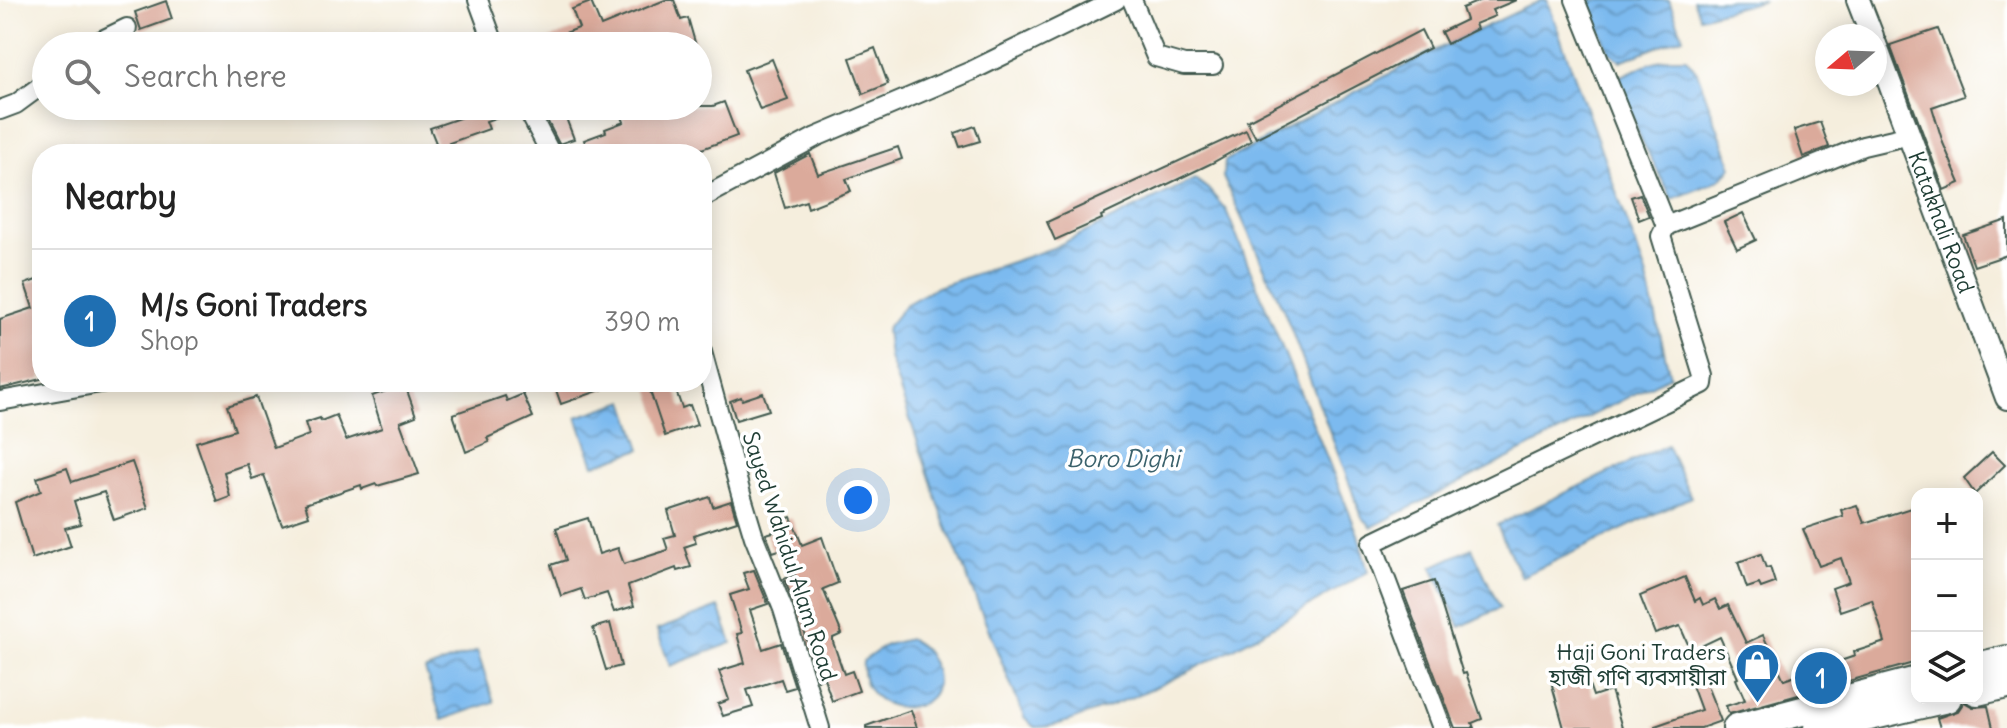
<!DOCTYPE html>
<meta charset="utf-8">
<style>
:root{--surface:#fff;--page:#f2f2f2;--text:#222;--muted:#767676;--line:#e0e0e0;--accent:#1f6fb2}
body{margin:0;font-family:Delius,"Noto Sans Bengali",sans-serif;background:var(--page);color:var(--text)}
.controls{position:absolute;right:24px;bottom:24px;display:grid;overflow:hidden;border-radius:16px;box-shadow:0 4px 20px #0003}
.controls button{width:72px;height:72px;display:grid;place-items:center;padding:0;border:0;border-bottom:2px solid var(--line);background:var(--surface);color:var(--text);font:40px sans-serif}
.compass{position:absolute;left:1815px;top:24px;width:72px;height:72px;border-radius:50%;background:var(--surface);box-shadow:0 4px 20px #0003;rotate:251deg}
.you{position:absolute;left:858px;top:500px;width:28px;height:28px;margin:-20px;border:6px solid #fff;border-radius:50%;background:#1a73e8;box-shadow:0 0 0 12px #1a73e833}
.badge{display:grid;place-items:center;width:52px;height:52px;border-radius:50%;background:var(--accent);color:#fff;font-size:26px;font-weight:700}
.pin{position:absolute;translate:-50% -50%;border:4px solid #fff;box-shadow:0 2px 8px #0006}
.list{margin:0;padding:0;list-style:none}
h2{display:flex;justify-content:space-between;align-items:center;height:104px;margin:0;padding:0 32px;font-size:34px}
h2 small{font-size:26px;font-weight:400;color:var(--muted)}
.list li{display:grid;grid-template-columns:52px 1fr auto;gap:24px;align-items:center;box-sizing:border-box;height:144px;padding:0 32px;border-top:2px solid var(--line)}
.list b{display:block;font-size:30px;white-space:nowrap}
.list p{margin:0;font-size:26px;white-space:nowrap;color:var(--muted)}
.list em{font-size:26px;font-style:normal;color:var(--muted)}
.icon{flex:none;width:44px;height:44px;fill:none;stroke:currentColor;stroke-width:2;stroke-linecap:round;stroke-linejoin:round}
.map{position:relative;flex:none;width:2007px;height:728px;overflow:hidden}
.search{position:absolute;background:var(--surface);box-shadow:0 4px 20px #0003;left:32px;top:32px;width:680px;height:88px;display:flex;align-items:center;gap:20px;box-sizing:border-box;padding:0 28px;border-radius:44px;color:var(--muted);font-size:30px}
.panel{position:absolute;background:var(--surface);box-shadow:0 4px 20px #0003;left:32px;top:144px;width:680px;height:248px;border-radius:32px}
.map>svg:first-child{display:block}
.water{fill:url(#water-waves);stroke:#4e7c92;stroke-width:2}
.building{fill:#dbaa9b}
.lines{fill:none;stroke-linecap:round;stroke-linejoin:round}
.minor-casing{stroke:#3f584d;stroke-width:22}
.tertiary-casing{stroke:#3f584d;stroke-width:26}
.trunk-casing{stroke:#3f584d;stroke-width:32}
.minor{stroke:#fff;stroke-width:18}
.tertiary{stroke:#fff;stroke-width:22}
.trunk{stroke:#fff;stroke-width:28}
.labels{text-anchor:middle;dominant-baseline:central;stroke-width:7;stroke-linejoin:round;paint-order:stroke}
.street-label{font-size:22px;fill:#1f3d34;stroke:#fff}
.poi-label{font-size:22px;fill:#1f3d34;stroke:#fff;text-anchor:end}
.water-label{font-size:24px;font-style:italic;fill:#3b626c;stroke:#fff}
</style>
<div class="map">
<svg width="2007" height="728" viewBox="0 0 2007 728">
<defs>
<pattern id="water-waves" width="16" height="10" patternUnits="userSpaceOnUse" patternTransform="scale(2)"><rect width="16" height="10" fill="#7cbaef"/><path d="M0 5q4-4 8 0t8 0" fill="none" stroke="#6598c2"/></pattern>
</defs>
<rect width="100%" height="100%" fill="#fff"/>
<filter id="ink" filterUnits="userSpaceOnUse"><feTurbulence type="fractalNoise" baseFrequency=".0125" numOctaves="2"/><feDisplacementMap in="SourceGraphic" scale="16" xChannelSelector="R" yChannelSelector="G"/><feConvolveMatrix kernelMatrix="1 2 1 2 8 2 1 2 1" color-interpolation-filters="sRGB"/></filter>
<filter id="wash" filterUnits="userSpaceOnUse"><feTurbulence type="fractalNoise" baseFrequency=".006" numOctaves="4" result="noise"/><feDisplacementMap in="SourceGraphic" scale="32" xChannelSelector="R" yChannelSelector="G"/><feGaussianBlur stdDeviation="1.8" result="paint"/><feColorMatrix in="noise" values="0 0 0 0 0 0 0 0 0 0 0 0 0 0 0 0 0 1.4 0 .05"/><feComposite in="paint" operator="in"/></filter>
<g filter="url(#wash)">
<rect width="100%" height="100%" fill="#f5eedd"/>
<g class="water">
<polygon points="1542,0 1547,0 1646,274 1670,376 1372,527 1362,517 1284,311 1223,177 1225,161 1427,54"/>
<polygon points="1587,0 1669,0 1683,37 1620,61 1609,51"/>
<polygon points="1693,0 1765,0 1700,17"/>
<path d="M1670 58H1686L1697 72 1732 167C1722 184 1690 191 1672 199L1640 137 1619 77 1650 63Z"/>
<path d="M1195 179 1208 189 1226 210 1358 534 1368 572C1279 622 1191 678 1093 712 1074 719 1055 728 1034 727L1024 717 945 523 889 357 886 329 905 305 937 287 1053 248Z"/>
<polygon points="625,401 641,449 594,465 577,417"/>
<polygon points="1667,445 1691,497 1521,577 1497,525"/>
<polygon points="1472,548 1500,608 1460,627 1432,567"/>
<polygon points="719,607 732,643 670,666 657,630"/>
<path d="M909 639C923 646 928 652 934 666 954 721 857 723 863 661L886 645Z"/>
<polygon points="477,651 494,702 442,720 425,670"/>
</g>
<g id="blocks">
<g class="building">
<polygon points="665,0 674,0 681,20 688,18 696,46 535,46 535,44 579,28 572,9 591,2 601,26"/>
<polygon points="1482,0 1516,0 1492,10 1495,16 1475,24 1477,29 1447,44 1441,32 1466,20 1462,8"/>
<polygon points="166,1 172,19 141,30 135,12"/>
<polygon points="1938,29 1964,96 1932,107 1943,143 1960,183 1944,190 1890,45"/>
<polygon points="1421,30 1430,48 1256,138 1247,121"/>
<polygon points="875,48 888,84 863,94 850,58"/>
<polygon points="772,59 788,100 760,110 744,70"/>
<polygon points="724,102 737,136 688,154 600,154 598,149 589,152 584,140 606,132 605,129 624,122 618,106 713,106"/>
<polygon points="478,106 514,106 515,111 486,121 489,129 449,143 453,154 409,154 409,152 436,143 430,128 480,111"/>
<polygon points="540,106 594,106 595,108 566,118 574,139 559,144"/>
<polygon points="1820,122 1829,147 1803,157 1794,130"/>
<polygon points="975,126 980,141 960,147 955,133"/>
<polygon points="1246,130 1251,141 1212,163 1101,216 1102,219 1055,240 1047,222"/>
<polygon points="898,147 902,159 846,179 851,191 808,208 806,201 785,208 774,173 810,154 818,174"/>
<polygon points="1640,194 1649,216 1639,220 1631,197"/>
<polygon points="1743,213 1756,240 1737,249 1724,222"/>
<polygon points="2007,220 2007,255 1974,266 1963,235"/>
<polygon points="42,278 42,379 0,389 0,319 33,308 25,284"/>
<polygon points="389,382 404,382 416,416 400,422 419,474 377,486 376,484 362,489 361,485 305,504 309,516 282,525 264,475 252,479 247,464 224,472 230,497 217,502 196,442 235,430 227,406 256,397 274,448 309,435 305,423 320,418 321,421 336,415 346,440 382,428 372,396 389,390 391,388"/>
<polygon points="564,382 617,382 618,384 561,404 556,390 566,387"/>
<polygon points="647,382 673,382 682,408 690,405 697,425 665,436"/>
<polygon points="763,393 769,410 736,420 730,401 741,397 742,400"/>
<polygon points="523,394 533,417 487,438 489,442 466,452 453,414 505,396 507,401"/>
<polygon points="1992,452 2005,465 1975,494 1964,478"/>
<polygon points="132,462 148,508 114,520 104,492 74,501 81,524 65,528 71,546 32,559 15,502 41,491 37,478 67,468 72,482"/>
<polygon points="710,497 713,507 731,501 737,521 694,535 696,543 684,547 691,567 677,571 676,568 628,586 634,606 614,612 607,593 585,600 581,589 561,596 551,565 566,560 556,528 588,518 599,554 618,548 624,564 668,550 664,538 675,535 668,511"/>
<polygon points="1857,505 1864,523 1917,506 1917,662 1729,714 1726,706 1745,700 1736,679 1738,678 1720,637 1691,651 1680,626 1655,634 1640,596 1685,577 1695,601 1700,598 1703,605 1715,599 1720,609 1728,605 1746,643 1763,635 1784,680 1855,656 1854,652 1885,642 1872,600 1840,611 1832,588 1849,582 1841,558 1819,566 1803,529 1843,516 1841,510"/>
<polygon points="791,517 802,545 822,537 838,583 823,589 842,634 833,638 833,642 844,674 852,671 859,691 832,701 824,678 818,680 801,620 784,579 795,575 785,548 773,552 766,534 777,531 774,523"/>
<polygon points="1761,554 1766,568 1770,567 1775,583 1761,588 1759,584 1747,588 1738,562"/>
<polygon points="754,570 768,604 750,610 763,649 781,643 795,687 785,690 781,679 747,690 753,707 723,716 718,704 729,700 719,671 745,663 737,634 742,633 730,595 749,589 743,573"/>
<polygon points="1434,581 1463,674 1466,673 1482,719 1472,723 1474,728 1455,728 1403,591"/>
<polygon points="610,623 621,666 606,670 593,628"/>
<polygon points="1585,673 1593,696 1611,690 1622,728 1564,728 1552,685"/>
<polygon points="1703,676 1721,721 1701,728 1655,728 1655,726 1701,710 1690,680"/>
<polygon points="1964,702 1973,707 1988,706 1993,728 1940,728 1937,718 1958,711"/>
<polygon points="911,710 917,728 866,728 866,726"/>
</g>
</g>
</g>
<g filter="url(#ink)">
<use href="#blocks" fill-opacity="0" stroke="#3f584d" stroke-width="2"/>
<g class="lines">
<defs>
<g id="minor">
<polyline points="478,0 495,46"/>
<polyline points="1132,0 1156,57 1184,65 1213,65"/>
<polyline points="1575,0 1666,226"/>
<polyline points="90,46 127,28"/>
<polyline points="526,106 551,154"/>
<polyline points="0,110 16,104 46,82"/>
<polyline points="702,198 816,137 971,71 1116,0"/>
<polyline points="702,352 741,494 754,537 783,609 820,728"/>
<polyline points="0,401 106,382"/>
<polyline points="1442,728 1372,543 1703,384 1704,376 1661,236 1666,226 1863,146 1910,135"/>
</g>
<g id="tertiary">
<polyline points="1858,0 1872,36"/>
<path id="s1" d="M1875 44 2007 398"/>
</g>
<g id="trunk">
<polyline points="1977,667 2007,660"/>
<polyline points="1977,691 2007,684"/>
<polyline points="1737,728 1917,681"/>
<polyline points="1818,728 1947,698"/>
</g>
</defs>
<use href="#minor" class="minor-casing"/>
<use href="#tertiary" class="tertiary-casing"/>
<use href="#trunk" class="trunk-casing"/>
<use href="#minor" class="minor"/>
<use href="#tertiary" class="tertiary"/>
<use href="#trunk" class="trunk"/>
</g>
</g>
<defs>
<symbol id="shop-pin" viewBox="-11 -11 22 30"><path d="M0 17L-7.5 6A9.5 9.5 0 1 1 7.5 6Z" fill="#1f6fb2" stroke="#fff"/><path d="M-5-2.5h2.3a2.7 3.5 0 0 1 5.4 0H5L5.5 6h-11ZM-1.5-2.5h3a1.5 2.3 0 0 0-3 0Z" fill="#fff"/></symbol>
</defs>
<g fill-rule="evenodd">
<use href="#shop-pin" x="1732" y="640" width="51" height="69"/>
</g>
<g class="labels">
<g class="street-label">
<text stroke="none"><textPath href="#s1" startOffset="190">Katakhali Road</textPath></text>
<text transform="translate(790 556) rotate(72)">Sayed Wahidul Alam Road</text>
</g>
<g class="poi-label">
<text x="1726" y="652">Haji Goni Traders<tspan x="1726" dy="25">হাজী গণি ব্যবসায়ীরা</tspan></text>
</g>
<g class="water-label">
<text x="1123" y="458">Boro Dighi</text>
</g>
</g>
</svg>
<div class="controls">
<button>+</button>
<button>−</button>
<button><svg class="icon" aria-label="layers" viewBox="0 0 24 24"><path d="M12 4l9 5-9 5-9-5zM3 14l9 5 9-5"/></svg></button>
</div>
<svg class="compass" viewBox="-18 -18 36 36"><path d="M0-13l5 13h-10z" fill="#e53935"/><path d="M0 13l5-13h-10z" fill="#767676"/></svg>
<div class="you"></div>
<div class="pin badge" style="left:1821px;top:678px">1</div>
<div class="search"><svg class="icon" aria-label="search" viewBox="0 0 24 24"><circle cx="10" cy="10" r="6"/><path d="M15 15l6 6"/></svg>Search here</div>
<section class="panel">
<h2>Nearby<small></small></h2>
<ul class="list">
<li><span class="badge">1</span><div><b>M/s Goni Traders</b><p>Shop</p></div><em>390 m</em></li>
</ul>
</section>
</div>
